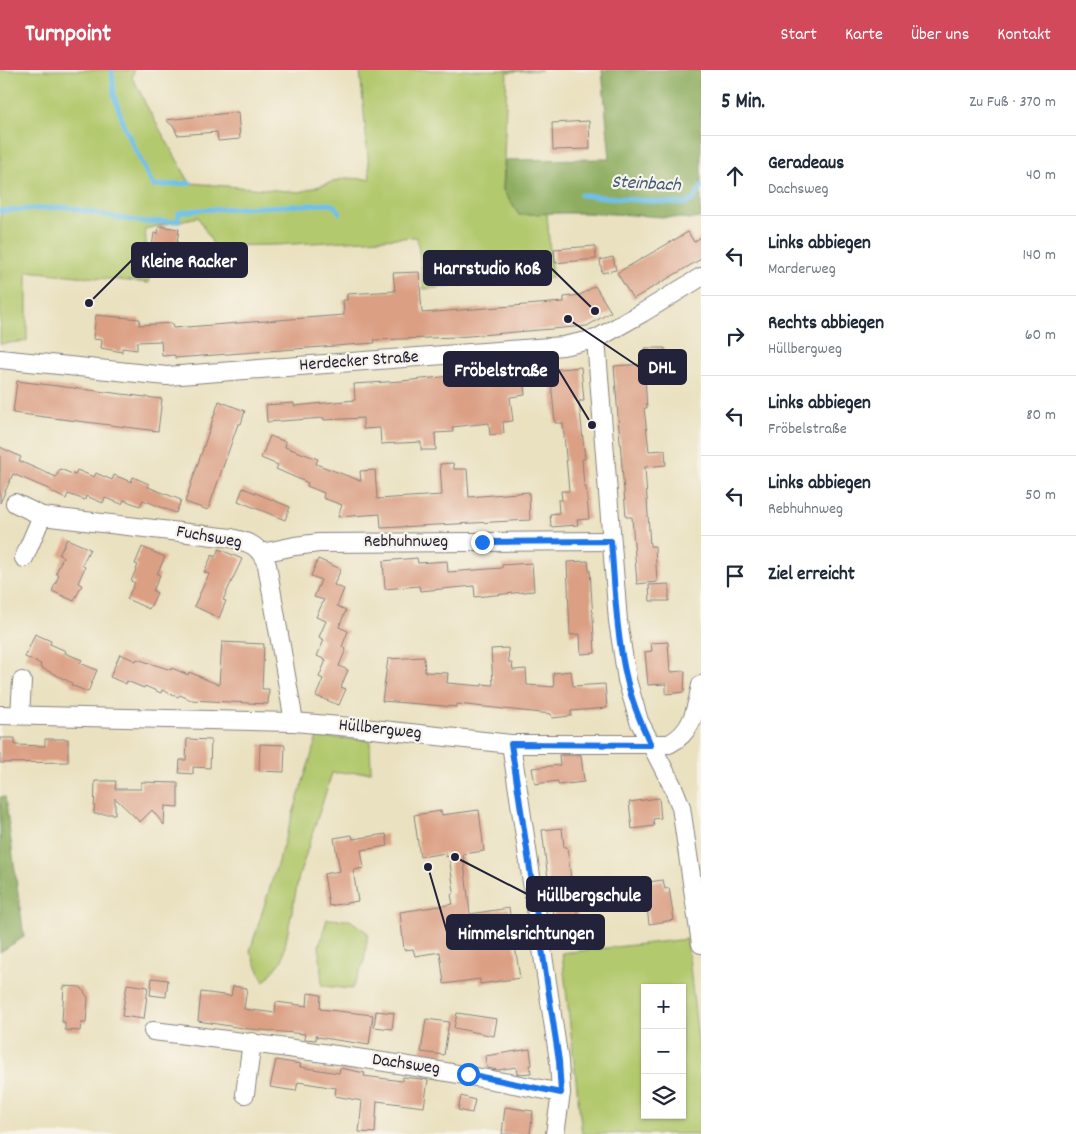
<!DOCTYPE html>
<html lang="de">
<meta charset="utf-8">
<style>
:root{--surface:#fff;--page:#f6f6f7;--text:#1f2937;--muted:#747a83;--line:#e0e1e3;--accent:#d1495b}
body{margin:0;font-family:Dekko,sans-serif;background:var(--page);color:var(--text)}
.controls{position:absolute;right:15px;bottom:15px;display:grid;overflow:hidden;border-radius:0px;box-shadow:0 1px 4px #0004}
.controls button{width:45px;height:45px;display:grid;place-items:center;padding:0;border:0;border-bottom:1px solid var(--line);background:var(--surface);color:var(--text);font:25px sans-serif}
.stop{position:absolute;width:15px;height:15px;margin:-11px;border:4px solid #1a73e8;border-radius:50%;background:#fff}
.stop.end{background:#1a73e8;border-color:#fff;box-shadow:0 1px 5px #0008}
.list{margin:0;padding:0;list-style:none}
h2{display:flex;justify-content:space-between;align-items:center;height:65px;margin:0;padding:0 20px;font-size:21px}
h2 small{font-size:16px;font-weight:400;color:var(--muted)}
.list li{display:grid;grid-template-columns:32px 1fr auto;gap:15px;align-items:center;box-sizing:border-box;height:80px;padding:0 20px;border-top:1px solid var(--line)}
.list b{display:block;font-size:19px;white-space:nowrap}
.list p{margin:0;font-size:16px;white-space:nowrap;color:var(--muted)}
.list em{font-size:16px;font-style:normal;color:var(--muted)}
.icon{flex:none;width:28px;height:28px;fill:none;stroke:currentColor;stroke-width:2;stroke-linecap:round;stroke-linejoin:round}
.map{position:relative;flex:none;width:701px;height:1064px;overflow:hidden}
header{display:flex;align-items:center;gap:30px;box-sizing:border-box;height:70px;padding:0 25px;background:var(--accent);color:#fff}
header strong{font-size:24px}
nav{display:flex;gap:28px;margin-inline-start:auto;font-size:18px}
main{display:flex}
aside{flex:1;background:var(--surface)}
.map>svg:first-child{display:block}
.green{fill:#b3c96e;stroke:#6a7654;fill-rule:evenodd}
.forest{fill:#8ead61;stroke:#58684e}
.lines{fill:none;stroke-linecap:round;stroke-linejoin:round}
.stream{stroke:#6fc0ea;stroke-width:5}
.building{fill:#db9f83}
.street-casing{stroke:#86827e;stroke-width:20}
.street{stroke:#fff;stroke-width:18}
.route{stroke:#1a73e8;stroke-width:6}
.labels{text-anchor:middle;dominant-baseline:central;stroke-width:4.5;stroke-linejoin:round;paint-order:stroke}
.street-label{font-size:18px;fill:#22223b;stroke:#f7f3e8}
.water-label{font-size:19px;font-style:italic;fill:#3d5978;stroke:#f7f3e8}
.leader{fill:none;stroke:#22223b;stroke-width:2}
.callout-dot{fill:#22223b;stroke:#f7f3e8;stroke-width:2}
.callout{fill:#22223b;stroke:#22223b;stroke-width:2}
.callout-label{font-size:19px;text-anchor:middle;font-weight:bold;fill:#fff}
</style>
<header>
<strong>Turnpoint</strong>
<nav><a>Start</a><a>Karte</a><a>Über uns</a><a>Kontakt</a></nav>
</header>
<main>
<div class="map">
<svg width="701" height="1064" viewBox="0 0 701 1064">
<rect width="100%" height="100%" fill="#f7f3e8"/>
<filter id="ink" filterUnits="userSpaceOnUse"><feTurbulence type="fractalNoise" baseFrequency=".02" numOctaves="2"/><feDisplacementMap in="SourceGraphic" scale="10" xChannelSelector="R" yChannelSelector="G"/><feConvolveMatrix kernelMatrix="1 2 1 2 8 2 1 2 1" color-interpolation-filters="sRGB"/></filter>
<filter id="wash" filterUnits="userSpaceOnUse"><feTurbulence type="fractalNoise" baseFrequency=".0096" numOctaves="4" result="noise"/><feDisplacementMap in="SourceGraphic" scale="20" xChannelSelector="R" yChannelSelector="G"/><feGaussianBlur stdDeviation="1.12" result="paint"/><feColorMatrix in="noise" values="0 0 0 0 0 0 0 0 0 0 0 0 0 0 0 0 0 1.4 0 .05"/><feComposite in="paint" operator="in"/></filter>
<g filter="url(#wash)">
<rect width="100%" height="100%" fill="#eae1c0"/>
<g class="green">
<polygon points="0,0 134,0 132,8 140,21 145,33 190,113 300,122 345,108 370,109 360,0 542,0 507,2 503,120 519,145 547,143 552,208 424,219 417,167 276,175 214,176 198,147 145,159 149,213 27,201 27,271 0,274"/>
<polygon points="317,667 370,670 371,702 332,703 299,806 282,891 264,912 250,881"/>
<polygon points="327,849 350,850 368,863 364,892 352,919 322,916 319,876"/>
<path d="M687 869 701 998V1064H582L562 883ZM645 918H682V1045H645Z"/>
</g>
<g class="forest">
<path d="M602 0H701V148L692 149C634 145 577 140 519 145L503 120 505 90 610 89Z"/>
<polygon points="0,727 5,727 24,867 0,882"/>
</g>
<g class="lines">
<g class="stream">
<polyline points="112,0 114,25 125,58 153,116 190,113"/>
<polyline points="581,125 684,134 693,130 701,117"/>
<polyline points="0,141 66,137 124,149 145,152 178,151 179,143 198,140 329,134 335,136 340,143"/>
</g>
</g>
<g id="blocks">
<g class="building">
<polygon points="238,42 240,69 218,71 217,62 177,65 175,58 166,50"/>
<polygon points="589,51 590,79 553,80 552,53"/>
<polygon points="159,156 179,159 176,180 152,177 154,163 158,164"/>
<polygon points="688,162 694,172 701,167 701,189 633,229 617,203"/>
<polygon points="595,176 596,189 555,193 554,179"/>
<polygon points="613,187 616,200 602,203 600,190"/>
<polygon points="419,202 422,243 564,232 564,227 580,225 595,216 611,242 587,256 457,267 374,270 375,273 175,288 175,285 162,286 161,271 137,272 137,280 122,278 122,282 101,278 102,270 93,269 96,245 140,249 139,255 172,253 173,258 344,245 343,230 347,230 347,224 395,221 393,203"/>
<polygon points="645,278 665,278 664,307"/>
<polygon points="644,294 647,338 644,338 649,381 665,380 666,395 645,397 650,476 655,476 657,512 637,514 632,447 626,447 614,296"/>
<polygon points="581,297 584,331 579,331 585,389 582,389 584,417 586,417 589,449 577,450 578,455 551,457 550,444 559,443 558,430 562,430 561,421 569,421 563,353 555,353 550,300"/>
<polygon points="522,299 525,325 510,327 513,351 503,352 504,363 490,365 489,353 452,357 453,362 435,363 436,380 421,380 421,372 381,374 380,358 363,359 363,348 324,350 324,348 267,352 266,335 294,333 294,336 355,330 354,314 402,311"/>
<polygon points="17,311 162,329 158,361 13,343"/>
<polygon points="219,331 245,341 241,354 238,354 208,440 185,432"/>
<polygon points="270,366 286,372 285,377 318,389 316,394 361,411 360,401 375,400 377,429 442,425 440,394 453,393 454,399 467,399 469,427 529,422 530,450 381,458 380,444 338,447 342,435 323,428 324,423 307,416 308,413 276,399 278,395 261,388"/>
<polygon points="0,377 21,387 19,391 56,407 60,399 75,405 77,400 94,407 96,403 112,410 114,405 131,412 133,407 149,414 148,417 181,430 176,443 143,430 140,436 124,430 122,434 105,428 103,433 86,426 85,430 68,424 66,429 51,422 51,420 13,404 0,433"/>
<polygon points="243,418 290,437 285,450 238,431"/>
<polygon points="67,469 90,479 82,495 85,497 78,513 82,515 74,531 52,521 59,505 56,503 63,487 59,485"/>
<polygon points="142,477 165,487 157,504 160,505 153,521 157,523 149,539 127,529 135,513 131,511 138,495 135,494"/>
<polygon points="219,479 242,489 223,530 226,531 219,548 194,536 209,504 204,502 212,485 215,487"/>
<polygon points="417,488 418,493 447,491 448,502 502,498 502,495 532,493 534,521 475,527 474,516 420,521 419,516 385,519 383,491"/>
<polygon points="318,489 341,499 334,515 344,519 337,536 346,540 339,557 348,561 342,577 346,579 339,596 348,600 341,617 346,619 339,635 316,626 323,609 319,607 326,590 317,586 324,570 319,567 326,551 316,547 324,530 314,527 321,510 311,506"/>
<polygon points="588,491 589,500 590,500 595,583 581,584 580,564 570,565 567,492"/>
<polygon points="669,514 669,531 650,531 649,515"/>
<polygon points="35,564 51,571 50,574 66,581 65,583 82,590 80,593 97,600 88,622 71,615 72,613 40,597 41,594 25,587"/>
<polygon points="222,572 264,574 262,619 269,619 268,634 191,630 180,625 178,627 162,620 161,623 145,616 144,618 127,611 126,614 110,607 120,584 136,591 137,589 171,600 172,598 188,605 189,602 219,615"/>
<polygon points="668,572 670,602 685,601 684,622 666,624 666,614 648,615 645,582 652,581 651,573"/>
<polygon points="508,578 509,593 512,593 513,600 526,599 527,615 554,617 553,603 571,601 573,616 605,614 607,638 571,641 571,646 552,648 551,644 457,634 457,637 382,631 388,589 424,587 425,602 448,603 447,613 482,616 482,614 493,615 491,579"/>
<polygon points="0,668 15,668 15,675 45,676 45,669 68,669 68,692 0,693"/>
<polygon points="187,669 211,670 210,698 193,697 193,704 179,703 180,690 186,690"/>
<polygon points="260,674 285,675 284,702 259,701"/>
<polygon points="559,685 581,685 584,712 558,715 558,711 535,714 532,698 560,695"/>
<polygon points="95,711 116,711 115,719 141,719 141,712 178,713 178,737 165,736 164,755 152,740 140,752 115,728 115,744 94,744"/>
<polygon points="659,728 661,748 653,749 654,756 632,759 629,732"/>
<polygon points="479,740 484,781 463,784 470,844 509,838 520,908 480,914 480,909 444,914 440,882 415,886 413,879 404,880 400,842 453,834 451,825 454,822 449,786 446,787 446,783 420,787 414,745 441,741 442,745"/>
<polygon points="562,758 564,777 567,777 573,825 575,825 580,864 578,864 579,872 564,875 563,867 557,868 551,825 550,825 542,760"/>
<polygon points="386,764 388,776 361,780 364,798 353,800 358,831 329,836 324,804 340,801 334,768 352,765 353,769"/>
<polygon points="663,810 665,819 669,818 674,850 649,854 645,821 650,821 649,812"/>
<polygon points="152,908 168,910 166,927 150,925"/>
<polygon points="127,914 148,917 144,949 122,946"/>
<polygon points="64,916 81,917 88,928 86,953 81,953 80,961 65,960 65,952 62,952"/>
<polygon points="233,916 247,918 244,939 275,943 276,932 307,936 308,923 321,925 320,939 373,945 369,975 317,967 316,965 316,970 304,969 305,964 249,959 198,951 201,922 231,926"/>
<polygon points="376,941 394,943 392,959 374,957"/>
<polygon points="457,943 497,949 494,966 454,958"/>
<polygon points="426,949 449,952 444,985 421,982"/>
<polygon points="530,979 532,995 530,995 531,1003 517,1004 516,997 498,1000 487,998 485,986"/>
<polygon points="276,990 301,994 300,997 339,1003 340,998 365,1003 364,1006 402,1011 403,1007 428,1010 424,1037 377,1031 375,1063 359,1062 362,1031 335,1026 336,1018 298,1012 296,1021 270,1017"/>
<polygon points="461,1026 475,1030 472,1043 458,1040"/>
<polygon points="505,1037 533,1041 530,1064 502,1064"/>
</g>
</g>
</g>
<g filter="url(#ink)">
<use href="#blocks" fill-opacity="0" stroke="#86827e" stroke-width="1"/>
<g class="lines">
<defs>
<g id="street">
<polyline points="596,269 618,551 627,610 639,651 673,717 681,737 701,874"/>
<polyline points="0,289 167,306 563,276 596,269 642,243 701,207"/>
<polyline points="15,433 42,446"/>
<polyline points="262,483 295,476 319,473 611,471"/>
<path d="M24 488 42 446 231 468C251 473 259 475 267 495L294 652"/>
<path d="M0 645 294 652 373 659 511 674H669C693 662 696 639 701 615"/>
<polyline points="20,645 22,611"/>
<polyline points="511,674 559,991 561,1023 555,1064"/>
<path d="M153 961C289 977 426 996 561 1023"/>
<polyline points="245,1024 252,972"/>
</g>
</defs>
<use href="#street" class="street-casing"/>
<use href="#street" class="street"/>
</g>
</g>
<g class="lines" filter="url(#ink)">
<path class="route" d="M468 1004 561 1023 559 991 511 674 651 675C641 654 632 632 627 610 616 565 615 517 611 471L482 472"/>
</g>
<g class="labels">
<g class="street-label">
<text transform="translate(359 292) rotate(-4)">Herdecker Straße</text>
<text transform="translate(209 468) rotate(10)">Fuchsweg</text>
<text x="406" y="472">Rebhuhnweg</text>
<text transform="translate(380 660) rotate(6)">Hüllbergweg</text>
<text transform="translate(406 995) rotate(8)">Dachsweg</text>
</g>
<g class="water-label">
<text transform="translate(646 115) rotate(3)">Steinbach</text>
</g>
</g>
<path class="leader" d="M89 233L132 190M595 241L551 198M568 249L639 297M592 355L558 299M455 787L527 824M428 797L447 862"/>
<g class="callout-dot">
<circle cx="89" cy="233" r="5"/>
<circle cx="595" cy="241" r="5"/>
<circle cx="568" cy="249" r="5"/>
<circle cx="592" cy="355" r="5"/>
<circle cx="455" cy="787" r="5"/>
<circle cx="428" cy="797" r="5"/>
</g>
<g class="callout">
<rect x="132" y="173" width="115" height="34" rx="5"/>
<rect x="424" y="181" width="127" height="34" rx="5"/>
<rect x="639" y="280" width="47" height="34" rx="5"/>
<rect x="444" y="282" width="114" height="34" rx="5"/>
<rect x="527" y="807" width="124" height="34" rx="5"/>
<rect x="447" y="845" width="157" height="34" rx="5"/>
</g>
<g class="callout-label">
<text x="189" y="197">Kleine Racker</text>
<text x="487" y="204">Harrstudio Koß</text>
<text x="662" y="303">DHL</text>
<text x="501" y="306">Fröbelstraße</text>
<text x="589" y="831">Hüllbergschule</text>
<text x="526" y="869">Himmelsrichtungen</text>
</g>
</svg>
<div class="controls">
<button>+</button>
<button>−</button>
<button><svg class="icon" aria-label="layers" viewBox="0 0 24 24"><path d="M12 4l9 5-9 5-9-5zM3 14l9 5 9-5"/></svg></button>
</div>
<div class="stop" style="left:468px;top:1004px"></div>
<div class="stop end" style="left:482px;top:472px"></div>
</div>
<aside>
<h2>5 Min.<small>Zu Fuß · 370 m</small></h2>
<ul class="list">
<li><svg class="icon" aria-label="ahead" viewBox="0 0 24 24"><path d="M12 20V5M6 11l6-6 6 6"/></svg><div><b>Geradeaus</b><p>Dachsweg</p></div><em>40 m</em></li>
<li><svg class="icon" aria-label="left" viewBox="0 0 24 24"><path d="M17 20v-9H6M10 6l-5 5 5 5"/></svg><div><b>Links abbiegen</b><p>Marderweg</p></div><em>140 m</em></li>
<li><svg class="icon" aria-label="right" viewBox="0 0 24 24"><path d="M7 20v-9h11M14 6l5 5-5 5"/></svg><div><b>Rechts abbiegen</b><p>Hüllbergweg</p></div><em>60 m</em></li>
<li><svg class="icon" aria-label="left" viewBox="0 0 24 24"><path d="M17 20v-9H6M10 6l-5 5 5 5"/></svg><div><b>Links abbiegen</b><p>Fröbelstraße</p></div><em>80 m</em></li>
<li><svg class="icon" aria-label="left" viewBox="0 0 24 24"><path d="M17 20v-9H6M10 6l-5 5 5 5"/></svg><div><b>Links abbiegen</b><p>Rebhuhnweg</p></div><em>50 m</em></li>
<li><svg class="icon" aria-label="arrive" viewBox="0 0 24 24"><path d="M6 21V4h12l-3 4 3 4H6"/></svg><div><b>Ziel erreicht</b></div></li>
</ul>
</aside>
</main>
